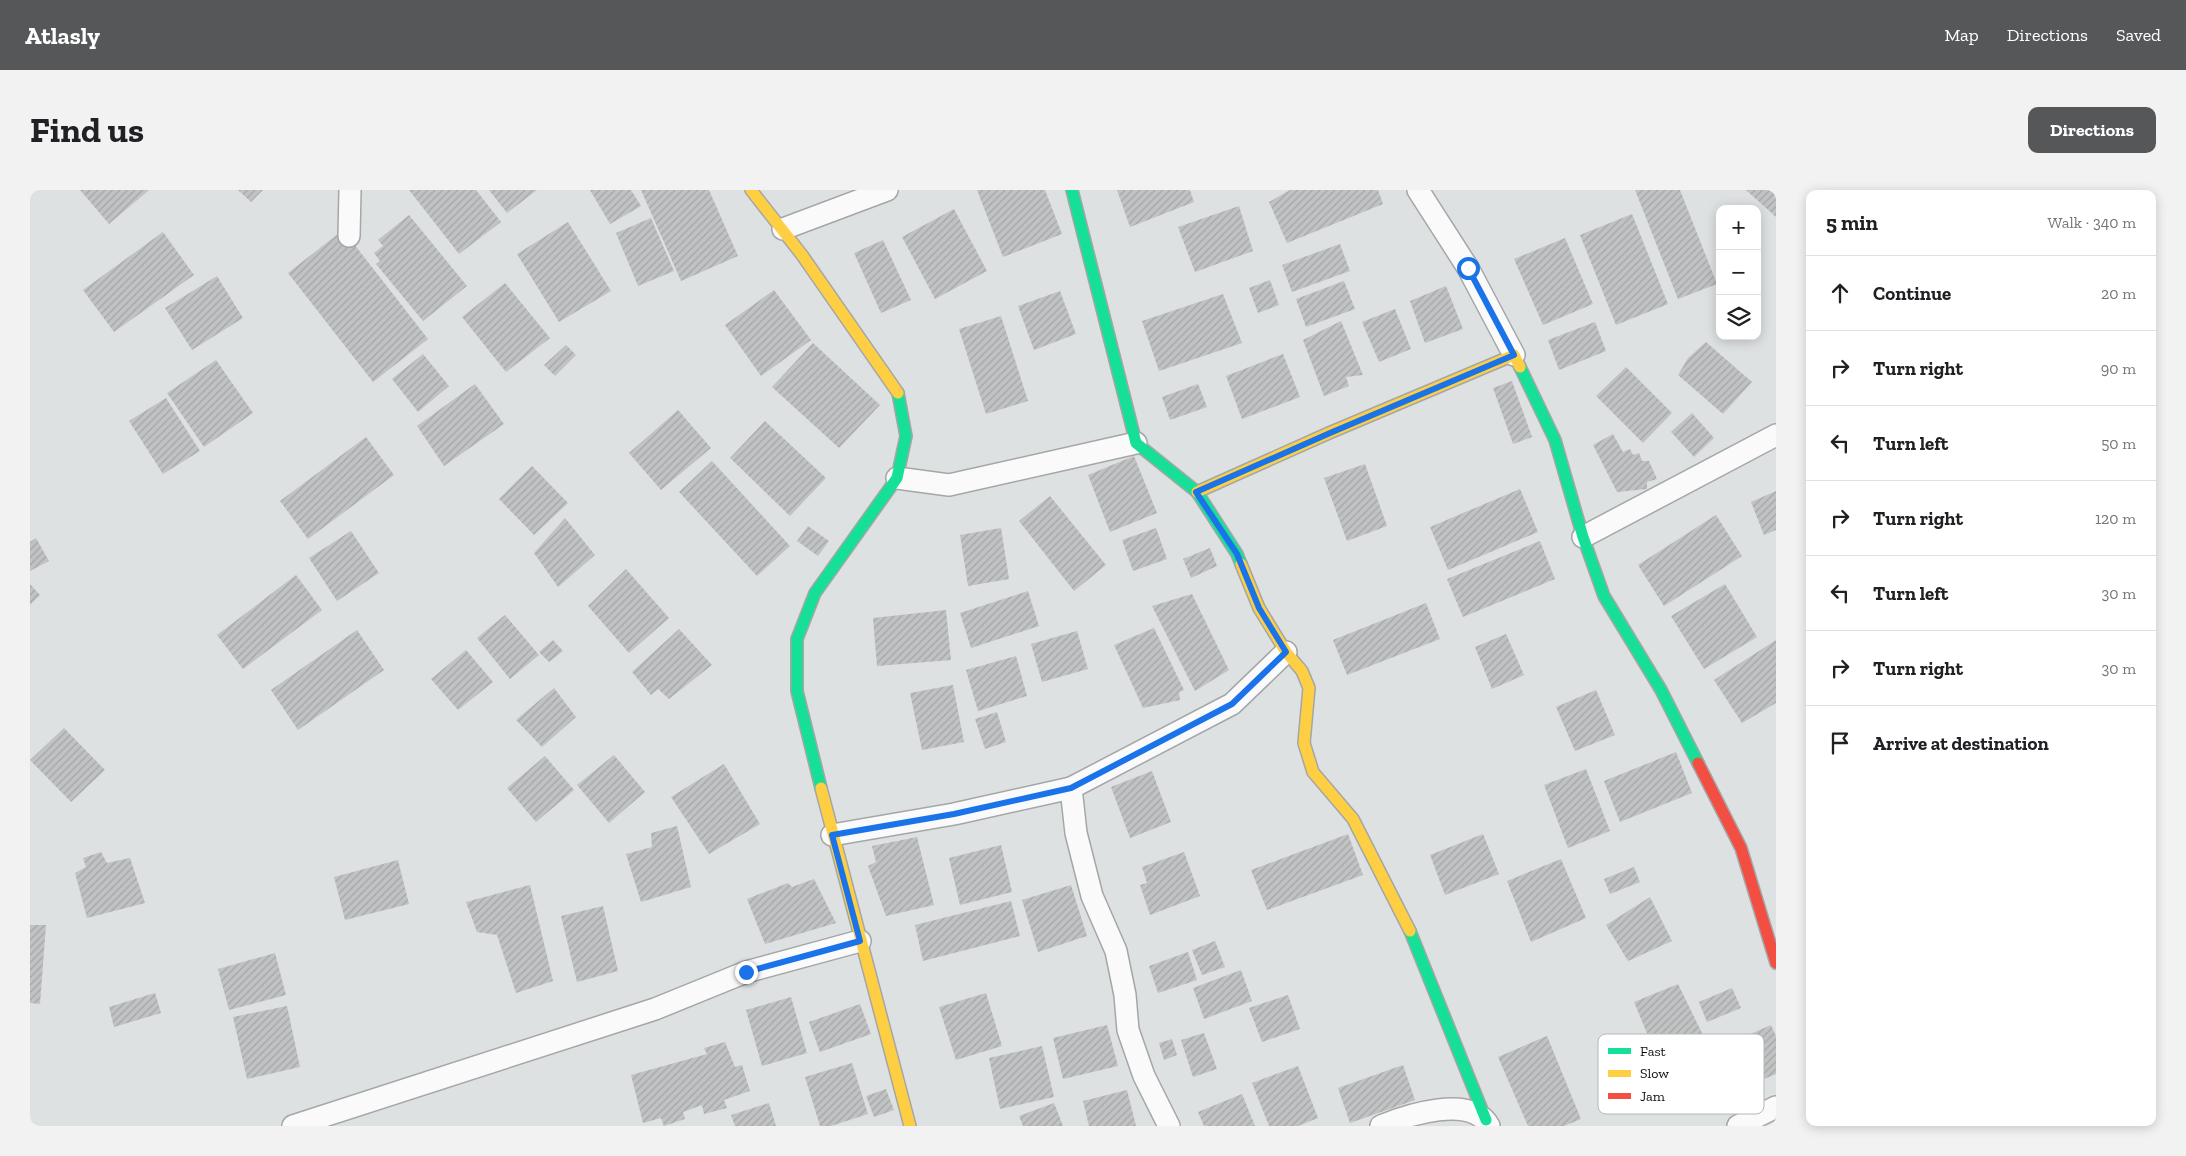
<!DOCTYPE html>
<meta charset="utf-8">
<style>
:root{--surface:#fff;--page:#f2f2f2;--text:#202124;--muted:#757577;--line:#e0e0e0;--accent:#555758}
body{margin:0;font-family:"Zilla Slab",serif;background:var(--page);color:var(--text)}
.controls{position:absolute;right:15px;top:15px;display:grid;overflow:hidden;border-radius:10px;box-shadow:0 2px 12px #0003}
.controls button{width:45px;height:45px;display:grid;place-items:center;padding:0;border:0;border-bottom:1px solid var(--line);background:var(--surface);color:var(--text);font:25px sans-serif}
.stop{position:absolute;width:15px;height:15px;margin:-11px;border:4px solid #1a73e8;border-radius:50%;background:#fff}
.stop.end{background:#1a73e8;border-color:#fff;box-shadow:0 1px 5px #0008}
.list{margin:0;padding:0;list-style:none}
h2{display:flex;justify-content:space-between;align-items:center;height:65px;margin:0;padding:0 20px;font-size:21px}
h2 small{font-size:16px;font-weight:400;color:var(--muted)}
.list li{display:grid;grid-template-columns:32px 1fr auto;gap:15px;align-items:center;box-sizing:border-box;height:75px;padding:0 20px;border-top:1px solid var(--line)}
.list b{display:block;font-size:19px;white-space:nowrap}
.list em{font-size:16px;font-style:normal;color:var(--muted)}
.icon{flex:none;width:28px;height:28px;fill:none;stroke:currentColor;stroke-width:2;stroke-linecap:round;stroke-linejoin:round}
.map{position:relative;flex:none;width:1746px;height:936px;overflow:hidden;border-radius:10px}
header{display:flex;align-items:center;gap:30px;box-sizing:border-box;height:70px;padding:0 25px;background:var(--accent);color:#fff}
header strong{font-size:24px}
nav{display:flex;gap:28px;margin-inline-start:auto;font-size:18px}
.intro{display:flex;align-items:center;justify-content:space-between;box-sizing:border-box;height:120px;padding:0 30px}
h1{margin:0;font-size:35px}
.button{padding:12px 22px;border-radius:10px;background:var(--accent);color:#fff;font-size:18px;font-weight:700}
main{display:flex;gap:30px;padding:0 30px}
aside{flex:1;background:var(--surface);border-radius:10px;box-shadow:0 2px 12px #0003}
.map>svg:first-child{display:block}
.building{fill:url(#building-hatch)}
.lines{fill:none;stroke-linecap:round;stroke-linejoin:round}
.street-casing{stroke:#a4a6a7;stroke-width:24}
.fast-casing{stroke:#a4a6a7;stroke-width:14}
.slow-casing{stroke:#a4a6a7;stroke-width:14}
.jam-casing{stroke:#a4a6a7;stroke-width:14}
.street{stroke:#fafafb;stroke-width:21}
.fast{stroke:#16e098;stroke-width:11}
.slow{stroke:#ffcf43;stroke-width:11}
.jam{stroke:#f24e42;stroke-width:11}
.route{stroke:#1a73e8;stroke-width:6}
.key{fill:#fff;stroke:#b6b6b6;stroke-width:1}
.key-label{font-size:14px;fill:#0b0d0d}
</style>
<header>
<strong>Atlasly</strong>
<nav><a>Map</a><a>Directions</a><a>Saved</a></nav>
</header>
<div class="intro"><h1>Find us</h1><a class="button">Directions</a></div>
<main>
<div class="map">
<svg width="1746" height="936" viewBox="0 0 1746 936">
<defs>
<pattern id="building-hatch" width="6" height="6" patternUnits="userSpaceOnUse" patternTransform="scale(1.25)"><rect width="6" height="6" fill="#c0c2c3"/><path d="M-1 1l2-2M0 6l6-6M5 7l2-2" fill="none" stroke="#a4a6a6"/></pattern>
</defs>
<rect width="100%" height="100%" fill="#dee1e2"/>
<g class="building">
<polygon points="50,0 119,0 79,34"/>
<polygon points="208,0 233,0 221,12"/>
<polygon points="379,0 446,0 471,32 429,64"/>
<polygon points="459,0 507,0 477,23"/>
<polygon points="560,0 601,0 611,16 580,34"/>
<polygon points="611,0 679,0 708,66 651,91"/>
<polygon points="947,0 1015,0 1032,44 973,67"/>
<polygon points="1087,0 1160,0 1164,12 1100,37"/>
<polygon points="1260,0 1348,0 1353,14 1257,53 1239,12"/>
<polygon points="1605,0 1650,0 1687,94 1648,109"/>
<polygon points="1716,0 1746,0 1746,27"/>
<polygon points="1209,16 1223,61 1165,82 1148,37"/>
<polygon points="924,19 957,81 905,109 872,47"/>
<polygon points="1602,24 1638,114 1586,135 1550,45"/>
<polygon points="379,25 437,96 393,131 346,74 350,71 344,63 353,56 348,50"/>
<polygon points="621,28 644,81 608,96 586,43"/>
<polygon points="538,32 581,101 529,132 487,64"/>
<polygon points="313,40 398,149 343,192 258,83"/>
<polygon points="133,42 164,85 84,142 53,100"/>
<polygon points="1535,48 1563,114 1513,135 1484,69"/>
<polygon points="853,50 881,110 851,123 824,63"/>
<polygon points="1310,54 1320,81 1262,102 1252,75"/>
<polygon points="187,86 213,128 162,160 135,118"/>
<polygon points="1240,90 1249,115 1228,123 1219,98"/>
<polygon points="1314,91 1325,119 1276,137 1266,109"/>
<polygon points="475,93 520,148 476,182 432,127"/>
<polygon points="1416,96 1433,139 1395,153 1380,111"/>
<polygon points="744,100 781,150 731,186 695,135"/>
<polygon points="1030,101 1046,144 1004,160 988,116"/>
<polygon points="1193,104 1212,153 1129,181 1112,131"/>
<polygon points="1365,119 1381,159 1349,172 1332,132"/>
<polygon points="971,126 998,211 956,224 929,139"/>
<polygon points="1311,131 1333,185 1316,187 1319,196 1294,206 1273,150"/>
<polygon points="1565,132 1576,161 1529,180 1518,150"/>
<polygon points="1676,152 1722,192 1693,224 1648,185 1658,168"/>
<polygon points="783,153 850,215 809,258 742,197"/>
<polygon points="536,155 546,165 525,186 514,175"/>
<polygon points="393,164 419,196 388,222 362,189"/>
<polygon points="1253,164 1270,207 1212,229 1196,186"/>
<polygon points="186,170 223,223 174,257 137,203"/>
<polygon points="1596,177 1642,223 1613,253 1566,206"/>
<polygon points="1482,191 1502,247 1483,254 1463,198"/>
<polygon points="445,194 474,234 414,276 387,236"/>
<polygon points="1168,194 1177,217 1140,230 1132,207"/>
<polygon points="136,208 170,261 133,284 99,231"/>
<polygon points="648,220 681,258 631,300 599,263"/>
<polygon points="1662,223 1684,248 1664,267 1641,242"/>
<polygon points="735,231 796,288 760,326 700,268"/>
<polygon points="1583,244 1593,262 1600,259 1603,265 1609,263 1612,271 1619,271 1627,289 1617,292 1617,299 1587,302 1563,255"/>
<polygon points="336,247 364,285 278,349 250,311"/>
<polygon points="1104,266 1127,323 1080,342 1058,285"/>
<polygon points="682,271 760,356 727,386 649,302"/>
<polygon points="1335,274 1357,336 1317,351 1294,288"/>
<polygon points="502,276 538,313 504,345 469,309"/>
<polygon points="1490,299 1508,342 1418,380 1400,337"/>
<polygon points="1746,301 1746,340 1734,345 1721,312"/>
<polygon points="1020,306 1076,375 1044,401 989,331"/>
<polygon points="1686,325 1712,366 1634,416 1608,375"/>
<polygon points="535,328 565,365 528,397 504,363"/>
<polygon points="778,336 799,351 788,366 767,351"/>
<polygon points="971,338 979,389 938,396 930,345"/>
<polygon points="1126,338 1137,369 1103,381 1092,350"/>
<polygon points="321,341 349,383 307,411 279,368"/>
<polygon points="6,348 19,371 0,381 0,352"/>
<polygon points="1510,351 1525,389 1433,427 1417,389"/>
<polygon points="1180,358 1187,376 1161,388 1153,369"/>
<polygon points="596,379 639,428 599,463 558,416"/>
<polygon points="266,385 292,420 213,479 187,445"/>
<polygon points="0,394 10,405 0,415"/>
<polygon points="1695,394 1727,447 1674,479 1641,426"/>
<polygon points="998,401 1009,436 941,458 930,423"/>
<polygon points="1162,404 1199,480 1165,501 1122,416"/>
<polygon points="1396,413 1410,449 1317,485 1303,450"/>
<polygon points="916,420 921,470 847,476 843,428"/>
<polygon points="475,425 509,465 480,489 447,448"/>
<polygon points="1124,438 1154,500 1149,502 1150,510 1113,518 1084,455"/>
<polygon points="649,439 682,475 639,509 628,499 621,505 602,482"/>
<polygon points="327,440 354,480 268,540 241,500"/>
<polygon points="1047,441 1058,479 1012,492 1001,454"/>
<polygon points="1476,444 1494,485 1462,499 1445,457"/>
<polygon points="523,450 533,461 519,472 509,462"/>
<polygon points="1746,450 1746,513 1712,533 1684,490"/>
<polygon points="436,460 463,492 428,520 401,489"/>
<polygon points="986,466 997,506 948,521 936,480"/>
<polygon points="923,495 934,552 892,560 880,503"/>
<polygon points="524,498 546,527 512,557 486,530"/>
<polygon points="1566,500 1585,545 1545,561 1526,517"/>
<polygon points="967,522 976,552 955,559 945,529"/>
<polygon points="34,538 75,580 41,612 0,570"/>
<polygon points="1646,562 1662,603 1590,632 1574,591"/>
<polygon points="584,565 615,602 579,633 547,595"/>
<polygon points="515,566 544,600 506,632 477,598"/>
<polygon points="694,574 730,634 679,664 641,607"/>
<polygon points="1556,579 1580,641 1538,658 1514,595"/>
<polygon points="1122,581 1141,632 1100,648 1081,597"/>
<polygon points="647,636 661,697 611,712 596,664 622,657 621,643"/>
<polygon points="1318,644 1333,685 1237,720 1221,680"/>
<polygon points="1453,644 1469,684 1415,705 1400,665"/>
<polygon points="887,647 904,715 856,726 838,676 846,672 842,656"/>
<polygon points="971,655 982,702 930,715 919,668"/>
<polygon points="71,662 77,673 100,668 115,713 57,728 45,683 56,677 53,668"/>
<polygon points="1154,662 1170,706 1120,725 1110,695 1117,693 1112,677"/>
<polygon points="1531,669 1556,728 1501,752 1477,691"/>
<polygon points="368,670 379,714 315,730 304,687"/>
<polygon points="1604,677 1610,692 1580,704 1574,689"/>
<polygon points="784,689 806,733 735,754 717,709 758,693 762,697"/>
<polygon points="500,695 523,791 486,803 467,745 447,742 436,712"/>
<polygon points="1041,695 1057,746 1008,762 992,710"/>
<polygon points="1620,707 1642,751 1598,771 1576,735"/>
<polygon points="981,711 990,746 893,771 885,735"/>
<polygon points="573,716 588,781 547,792 531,726"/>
<polygon points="0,735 16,735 10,814 0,813"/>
<polygon points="1185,751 1195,777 1172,785 1162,760"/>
<polygon points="1158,762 1167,790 1128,803 1119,776"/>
<polygon points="245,763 256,805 199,820 188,779"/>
<polygon points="1211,780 1222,811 1174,829 1163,798"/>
<polygon points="1648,794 1673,845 1664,847 1657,870 1638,861 1626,865 1604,812"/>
<polygon points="1702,798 1711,818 1677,832 1669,812"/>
<polygon points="125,803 131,823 84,837 79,817"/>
<polygon points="956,803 972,856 926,870 909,817"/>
<polygon points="1258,805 1270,839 1232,852 1219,818"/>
<polygon points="761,807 777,863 732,876 716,820"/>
<polygon points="830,814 841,844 790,862 779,832"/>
<polygon points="257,816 270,877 217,889 203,827"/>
<polygon points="1077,835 1088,876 1033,889 1023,848"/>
<polygon points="1741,835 1746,846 1746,884 1710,899 1691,857"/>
<polygon points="1174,843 1187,879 1163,887 1151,850"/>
<polygon points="1517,846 1551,929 1534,936 1498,936 1468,867"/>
<polygon points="1142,849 1147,865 1134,870 1129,853"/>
<polygon points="695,852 705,877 712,875 720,901 694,910 697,918 674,924 672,915 653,922 655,929 634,936 631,928 613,933 601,885 677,864 674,858"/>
<polygon points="1012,856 1024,907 970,919 959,868"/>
<polygon points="822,873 838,924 801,936 790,936 775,887"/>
<polygon points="1373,875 1385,910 1320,933 1308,898"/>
<polygon points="1268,876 1288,928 1268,936 1239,936 1222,893"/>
<polygon points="856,899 864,920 844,927 836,906"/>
<polygon points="1097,900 1106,936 1059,936 1053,911"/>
<polygon points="1212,904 1225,936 1174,936 1168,922"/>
<polygon points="739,913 746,936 705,936 701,925"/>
<polygon points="1024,913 1033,936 993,936 989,926"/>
</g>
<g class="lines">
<defs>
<g id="street">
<polyline points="1388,0 1438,78 1484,165"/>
<polyline points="753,39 857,0"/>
<polyline points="319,46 320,0"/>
<polyline points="867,288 919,295 1106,253"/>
<polyline points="1553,347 1746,245"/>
<polyline points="1041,598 1046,643 1062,706 1086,761 1095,805 1098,840 1114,886 1139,936"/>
<polyline points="802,645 924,624 1041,598 1202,514 1256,462"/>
<polyline points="263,936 625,819 716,782 830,751"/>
<path d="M1351 936C1377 925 1442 904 1459 936"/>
<polyline points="1708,936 1746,917"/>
</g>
<g id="fast">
<polyline points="1042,0 1106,253 1167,302 1207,364 1211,374"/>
<polyline points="1490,177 1525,250 1553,347 1574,406 1631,500 1668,573"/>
<polyline points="791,598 767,501 767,449 785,403 867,288 876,246 868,203"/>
<polyline points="1380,741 1456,930"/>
</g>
<g id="slow">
<polyline points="721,0 772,65 868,203"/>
<polyline points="1167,302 1299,243 1484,165 1490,177"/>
<polyline points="1211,374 1229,418 1256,462 1272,481 1279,498 1274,553 1283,582 1323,629 1380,741"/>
<polyline points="791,598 880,936"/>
</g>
<polyline id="jam" points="1668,573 1711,658 1746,773"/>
</defs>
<use href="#street" class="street-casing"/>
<use href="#fast" class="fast-casing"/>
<use href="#slow" class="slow-casing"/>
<use href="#jam" class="jam-casing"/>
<use href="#street" class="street"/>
<use href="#fast" class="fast"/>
<use href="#slow" class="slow"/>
<use href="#jam" class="jam"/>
</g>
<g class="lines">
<polyline class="route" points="716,782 830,751 802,645 924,624 1041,598 1202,514 1256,462 1229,418 1207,364 1166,302 1300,243 1484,165 1438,78"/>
</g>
<rect x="1568" y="844" width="166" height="80" rx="8" class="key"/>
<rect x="1578" y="858" width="23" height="6" fill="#16e098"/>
<rect x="1578" y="880" width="23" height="7" fill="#ffcf43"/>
<rect x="1578" y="903" width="23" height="6" fill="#f24e42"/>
<g class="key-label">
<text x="1610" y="866">Fast</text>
<text x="1610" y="888">Slow</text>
<text x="1610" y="911">Jam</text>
</g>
</svg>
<div class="controls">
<button>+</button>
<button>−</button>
<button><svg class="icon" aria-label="layers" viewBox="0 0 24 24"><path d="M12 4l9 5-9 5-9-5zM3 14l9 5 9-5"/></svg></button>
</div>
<div class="stop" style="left:1438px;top:78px"></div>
<div class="stop end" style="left:716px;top:782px"></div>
</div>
<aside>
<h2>5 min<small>Walk · 340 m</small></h2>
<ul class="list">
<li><svg class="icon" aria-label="ahead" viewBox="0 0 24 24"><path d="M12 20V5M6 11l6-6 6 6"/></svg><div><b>Continue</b></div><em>20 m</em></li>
<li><svg class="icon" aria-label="right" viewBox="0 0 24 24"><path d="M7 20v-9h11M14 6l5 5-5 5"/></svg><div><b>Turn right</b></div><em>90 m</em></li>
<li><svg class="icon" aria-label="left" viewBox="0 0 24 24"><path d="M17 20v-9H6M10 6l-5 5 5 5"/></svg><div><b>Turn left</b></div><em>50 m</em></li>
<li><svg class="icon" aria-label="right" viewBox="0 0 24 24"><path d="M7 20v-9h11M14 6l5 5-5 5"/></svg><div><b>Turn right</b></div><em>120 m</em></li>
<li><svg class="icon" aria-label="left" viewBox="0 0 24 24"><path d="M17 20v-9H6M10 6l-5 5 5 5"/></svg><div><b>Turn left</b></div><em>30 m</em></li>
<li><svg class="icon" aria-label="right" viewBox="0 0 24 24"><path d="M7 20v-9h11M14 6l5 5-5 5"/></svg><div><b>Turn right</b></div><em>30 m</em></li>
<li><svg class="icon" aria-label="arrive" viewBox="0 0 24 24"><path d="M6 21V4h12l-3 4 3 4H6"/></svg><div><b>Arrive at destination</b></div></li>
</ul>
</aside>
</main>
